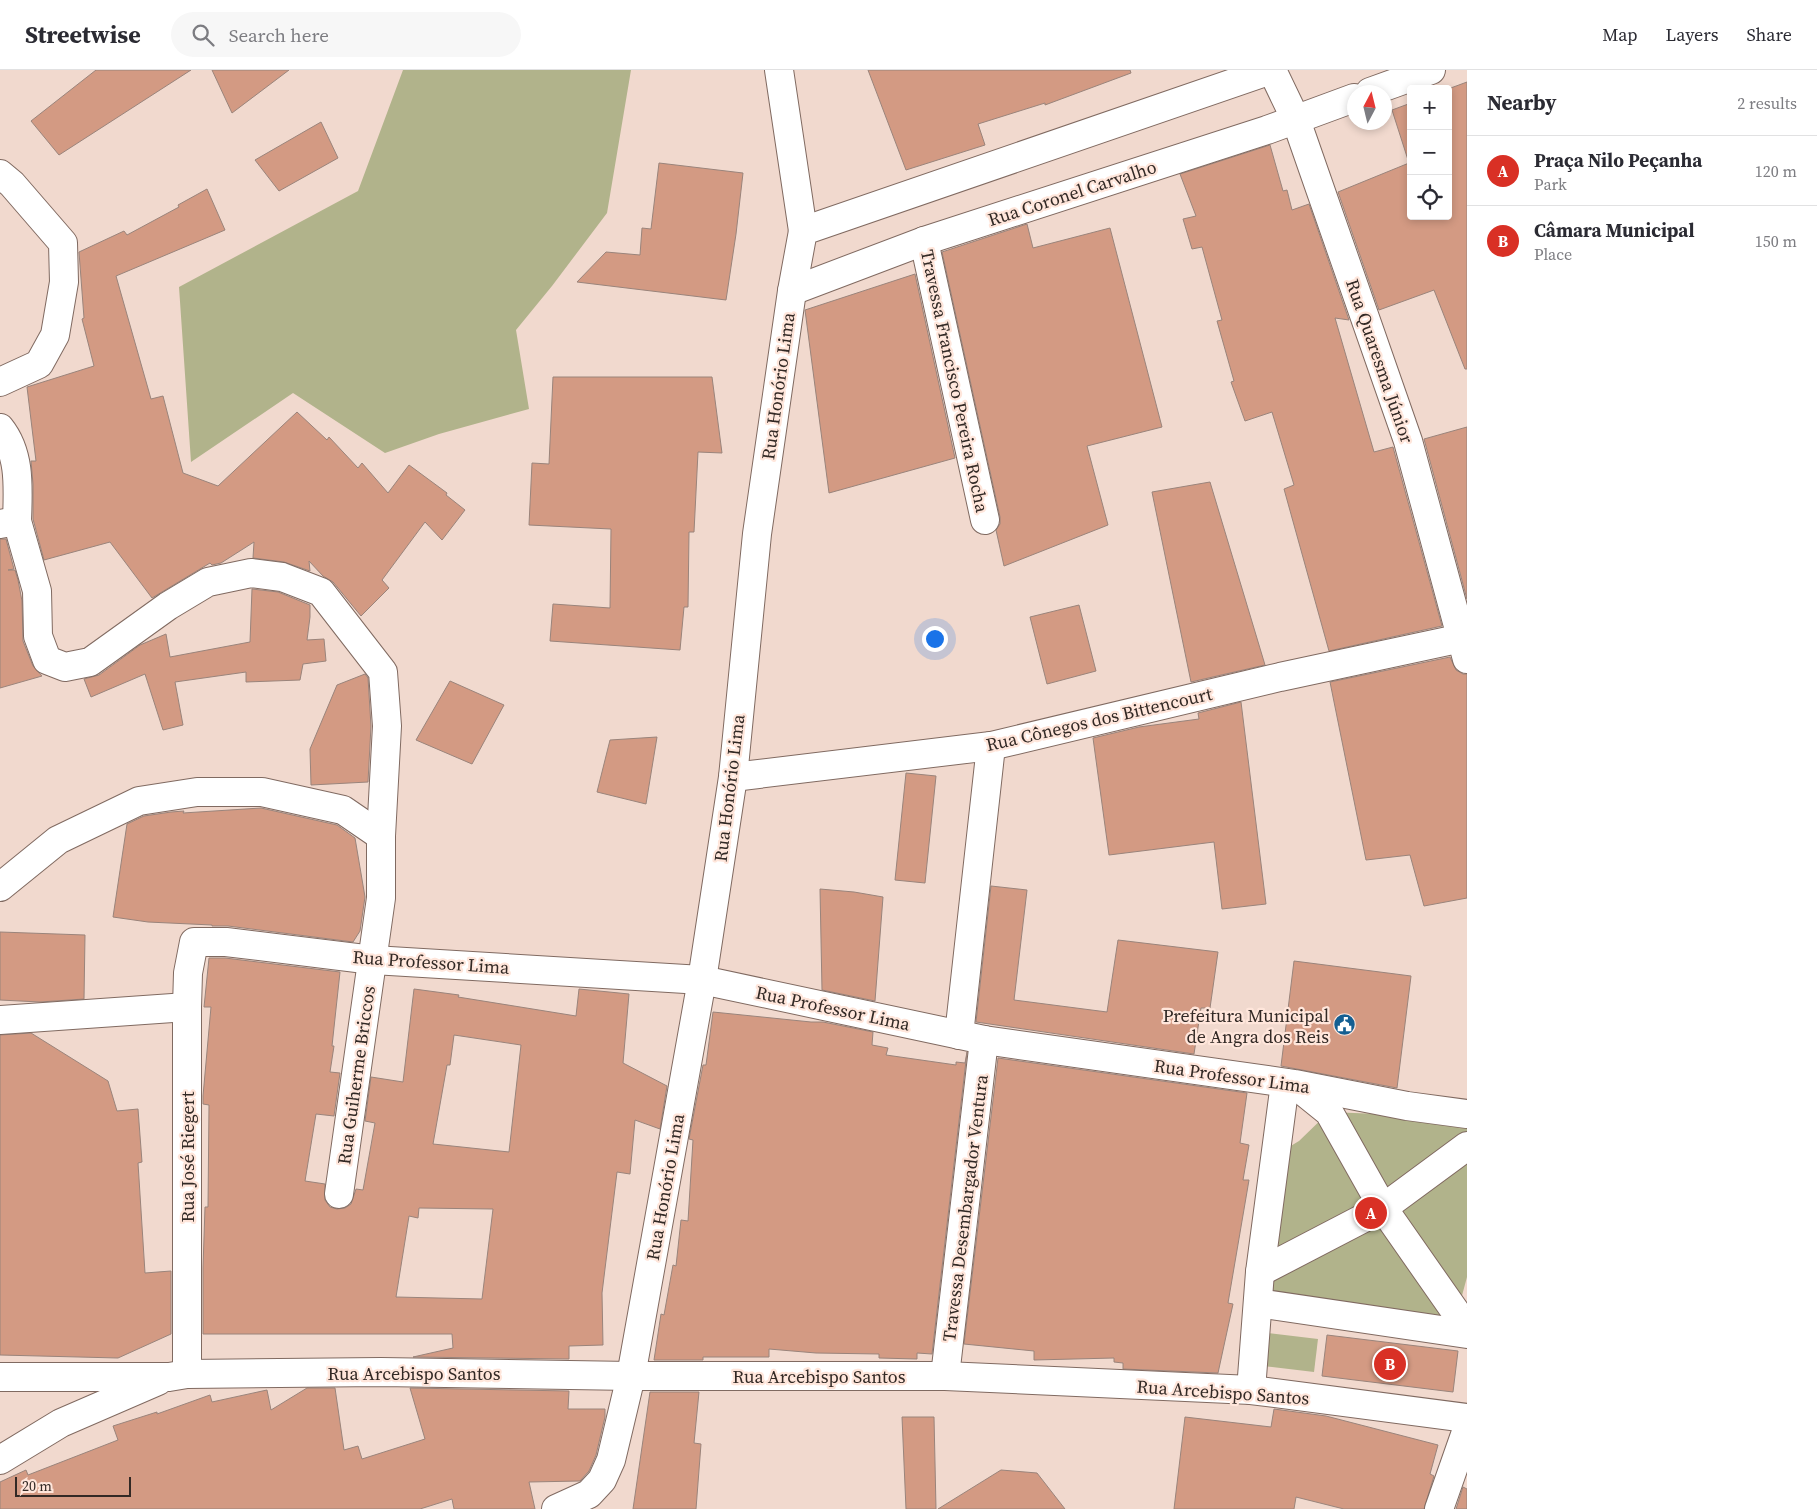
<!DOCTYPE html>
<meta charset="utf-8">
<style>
:root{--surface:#fff;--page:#f7f7f7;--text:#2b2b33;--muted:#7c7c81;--line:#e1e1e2;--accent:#d93025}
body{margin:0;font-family:"Source Serif 4",serif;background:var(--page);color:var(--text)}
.controls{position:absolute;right:15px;top:15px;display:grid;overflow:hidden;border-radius:5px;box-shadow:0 2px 8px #0003}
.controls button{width:45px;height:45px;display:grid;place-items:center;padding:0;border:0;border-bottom:1px solid var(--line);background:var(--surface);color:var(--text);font:25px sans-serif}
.compass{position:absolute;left:1347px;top:15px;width:45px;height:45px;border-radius:50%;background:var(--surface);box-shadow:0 2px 8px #0003;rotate:7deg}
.scale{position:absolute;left:15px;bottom:12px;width:116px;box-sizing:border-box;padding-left:5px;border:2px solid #322925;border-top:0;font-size:14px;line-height:18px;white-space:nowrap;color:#322925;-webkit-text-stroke:4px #ffe6db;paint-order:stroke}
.you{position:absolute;left:934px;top:568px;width:18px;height:18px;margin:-12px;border:4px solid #fff;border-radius:50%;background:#1a73e8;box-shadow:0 0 0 8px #1a73e833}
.badge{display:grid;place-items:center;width:32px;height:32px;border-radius:50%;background:var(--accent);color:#fff;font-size:16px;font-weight:700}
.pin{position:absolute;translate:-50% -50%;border:2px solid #fff;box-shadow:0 1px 5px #0006}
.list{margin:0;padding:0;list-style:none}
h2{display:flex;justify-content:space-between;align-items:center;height:65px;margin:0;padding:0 20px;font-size:21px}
h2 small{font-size:16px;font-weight:400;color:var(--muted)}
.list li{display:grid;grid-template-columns:32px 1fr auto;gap:15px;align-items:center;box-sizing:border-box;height:70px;padding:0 20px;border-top:1px solid var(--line)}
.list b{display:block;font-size:19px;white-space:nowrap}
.list p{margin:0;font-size:16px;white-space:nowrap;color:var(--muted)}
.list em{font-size:16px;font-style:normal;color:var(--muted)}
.icon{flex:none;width:28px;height:28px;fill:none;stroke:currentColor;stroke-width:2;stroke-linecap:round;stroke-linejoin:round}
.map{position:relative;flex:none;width:1467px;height:1439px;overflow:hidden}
header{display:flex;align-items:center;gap:30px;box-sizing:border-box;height:70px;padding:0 25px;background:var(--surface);border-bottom:1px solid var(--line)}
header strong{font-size:24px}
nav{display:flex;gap:28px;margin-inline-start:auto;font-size:18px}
.search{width:350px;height:45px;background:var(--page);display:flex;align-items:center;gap:12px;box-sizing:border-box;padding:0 18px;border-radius:28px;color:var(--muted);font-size:19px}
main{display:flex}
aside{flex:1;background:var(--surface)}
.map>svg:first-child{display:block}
.green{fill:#b1b38b}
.building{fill:#d39a83;stroke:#9a847b;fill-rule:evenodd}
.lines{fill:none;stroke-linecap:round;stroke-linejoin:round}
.minor-casing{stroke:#806a61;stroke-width:30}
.major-casing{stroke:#806a61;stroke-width:30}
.minor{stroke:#fff;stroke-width:28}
.major{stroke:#fff;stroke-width:28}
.labels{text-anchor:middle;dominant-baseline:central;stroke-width:4.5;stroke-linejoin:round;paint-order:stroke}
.street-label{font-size:18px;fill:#322925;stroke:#ffe6db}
.poi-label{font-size:18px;fill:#322925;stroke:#ffe6db;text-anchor:end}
</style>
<header>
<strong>Streetwise</strong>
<div class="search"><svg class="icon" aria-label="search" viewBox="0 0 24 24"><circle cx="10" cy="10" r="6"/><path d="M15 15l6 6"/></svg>Search here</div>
<nav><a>Map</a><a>Layers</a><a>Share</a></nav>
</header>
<main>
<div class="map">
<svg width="1467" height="1439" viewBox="0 0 1467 1439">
<rect width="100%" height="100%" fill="#f1d9ce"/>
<g class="green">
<polygon points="403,0 631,0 607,143 552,216 516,260 529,339 439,364 385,383 293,323 191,392 179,217 358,121"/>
<polygon points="1329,1042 1379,1044 1467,1055 1467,1207 1457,1244 1423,1248 1266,1223 1284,1080 1299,1071"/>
<polygon points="1267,1263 1318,1269 1314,1302 1263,1296"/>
</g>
<g class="building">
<polygon points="96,0 191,0 59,85 31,51"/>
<polygon points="212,0 289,0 232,43"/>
<polygon points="868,0 1130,0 1131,3 1045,35 1045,33 978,54 985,75 906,100"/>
<polygon points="1467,12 1467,299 1465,299 1434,220 1379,240 1338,122 1409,93 1392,40 1411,33 1411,146 1448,146 1448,19"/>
<polygon points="321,52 338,88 279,121 255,90"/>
<polygon points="1270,75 1283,121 1287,120 1292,140 1309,134 1349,250 1335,248 1374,382 1393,377 1442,556 1329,581 1284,419 1294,415 1272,342 1245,351 1231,312 1234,311 1217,251 1222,250 1202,177 1192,179 1183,149 1196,146 1180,104"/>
<polygon points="659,93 743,103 736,164 726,230 577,212 606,182 640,185 642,158 651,159"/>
<polygon points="207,119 225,160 116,206 151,329 163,326 183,403 218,416 297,342 327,370 329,367 358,398 362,393 388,423 409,395 447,423 446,425 465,440 442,470 425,452 382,510 389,518 361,546 333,512 323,506 309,491 310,501 284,492 253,488 254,472 221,493 212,495 210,493 152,528 110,472 44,490 33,449 33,414 31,391 36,391 27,317 94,296 82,249 84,248 79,182 124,161 127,165 179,137 178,135"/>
<polygon points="1027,154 1033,178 1110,158 1162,357 1087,376 1108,455 1004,496 996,460 1000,454 1000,447 942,182"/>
<polygon points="915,204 955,388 829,423 805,240"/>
<polygon points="553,307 712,307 722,383 698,382 694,462 689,462 688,537 684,537 680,580 550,571 553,534 610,538 611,459 529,455 532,393 549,394"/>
<polygon points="1467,357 1467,529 1424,369"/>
<polygon points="1210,412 1265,595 1191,612 1152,422"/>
<polygon points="0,469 6,469 14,499 8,500 15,500 18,510 22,531 23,571 33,596 42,606 0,618"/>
<polygon points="252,519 278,522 310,535 310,547 307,570 324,569 326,591 303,594 300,610 246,612 246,602 175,612 183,655 163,660 145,604 91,627 84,609 99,605 140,575 166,564 170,587 250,572"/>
<polygon points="1079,535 1096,601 1047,614 1030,547"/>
<polygon points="1450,587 1456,600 1463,604 1467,604 1467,828 1424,836 1410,785 1366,790 1330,612"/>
<polygon points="365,604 368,608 371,656 368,712 311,715 310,679 337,615"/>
<polygon points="450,611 504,635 472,694 416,670"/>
<polygon points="1241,632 1266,834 1222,839 1214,772 1109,785 1093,668 1139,657 1199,649 1198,643"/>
<polygon points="657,667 646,734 597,722 610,670"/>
<polygon points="906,703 936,706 925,813 895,810"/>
<polygon points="261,738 337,755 355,768 365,827 360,861 353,872 228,856 212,856 212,855 148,852 113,847 127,754 144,746 171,742 184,741 183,743"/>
<polygon points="991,816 1027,820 1014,930 1107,942 1118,870 1218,882 1210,938 1201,938 1194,984 976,952"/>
<polygon points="820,819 854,822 883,827 875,931 822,920"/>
<polygon points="0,862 85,865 84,929 40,932 0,930"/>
<path d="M209 888H225L340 902 332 976H334L330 1002 340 1003 334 1046 316 1044 305 1111 325 1114V1130L330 1137 337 1139 345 1138 351 1134 356 1119 363 1120 375 1053 365 1051 371 1007 403 1012 414 919 459 925 458 927 576 946 579 919 629 924 623 993 667 1016 660 1059 635 1050 630 1104 617 1102 602 1223 603 1275 569 1276V1289L413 1287 453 1278 452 1264H203V1198L205 1137H208L209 1035 203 1034V1026L211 937H204ZM454 965 521 975 509 1082 433 1074 447 995H450ZM419 1138 493 1139 482 1229 396 1227 409 1146 418 1148Z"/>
<polygon points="1294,891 1411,906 1397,1018 1281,996"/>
<polygon points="713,942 811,952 823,952 873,962 872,975 888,978 886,985 956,995 956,992 965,993 967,982 932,1284 917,1283 917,1289 879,1288 879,1284 816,1283 769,1279 769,1287 703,1287 703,1290 654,1290 661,1244 664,1245 673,1195 676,1196 681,1150 688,1151 693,1070 689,1069 703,995 706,995"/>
<polygon points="31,963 108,1011 117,1041 138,1039 142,1092 138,1093 145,1203 171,1201 171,1264 118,1288 0,1285 0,965"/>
<polygon points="998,988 1247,1023 1240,1073 1249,1075 1243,1110 1249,1110 1228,1233 1233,1234 1218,1303 1123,1299 1123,1293 1114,1292 1114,1288 1034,1290 1034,1281 964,1274"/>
<polygon points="1327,1265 1458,1281 1453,1322 1322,1306"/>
<polygon points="307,1318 335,1318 344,1380 358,1376 362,1389 425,1369 410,1318 569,1321 568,1339 605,1339 605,1347 596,1385 589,1401 580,1411 529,1412 535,1439 454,1439 452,1429 420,1439 0,1439 0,1412 26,1400 28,1405 118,1370 113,1356 157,1342 157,1344 210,1325 212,1332 267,1320 271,1340"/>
<polygon points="650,1322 699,1322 694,1373 701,1374 696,1439 633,1439"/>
<polygon points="1274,1339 1326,1346 1438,1375 1430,1404 1434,1406 1424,1439 1344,1439 1296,1427 1294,1439 1174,1439 1185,1347 1271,1357"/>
<polygon points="902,1347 934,1347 936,1439 906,1439"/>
<polygon points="1001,1400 1037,1403 1065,1439 938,1439"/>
<polygon points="1463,1417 1467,1419 1467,1439 1456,1439"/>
</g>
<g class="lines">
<defs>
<g id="minor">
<polyline points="779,0 803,161"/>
<polyline points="1272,0 1296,50 1408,371 1467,589"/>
<polyline points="0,104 12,114 63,173 64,212 55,265 39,294 0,312"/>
<polyline points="924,171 985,450"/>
<path d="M0 358C21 384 18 419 17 451"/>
<polyline points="0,454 17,451 37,521 38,566 47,590 65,597 90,592 168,536 208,512 251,503 282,507 321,522 383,602 387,656 381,766 381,828 339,1124"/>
<polyline points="733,707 991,676 1280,607 1467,567"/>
<polyline points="0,817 58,770 139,731 197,722 262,722 343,740 381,766"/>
<polyline points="0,950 187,937"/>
<polyline points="959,965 991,676"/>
<polyline points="1298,1017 1329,1042 1383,1138 1457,1244 1467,1251"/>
<polyline points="1260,1202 1383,1138 1467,1076"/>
<polyline points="1258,1233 1467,1264"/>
<polyline points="187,1304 187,937 188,903 194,872 226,872 373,890 702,910 984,970 1295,1014 1407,1036 1467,1044"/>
<polyline points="945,1306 984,970"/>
<polyline points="0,1307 169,1307 187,1304 381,1302 631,1306 945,1306 1251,1320 1467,1348"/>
<polyline points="1251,1320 1260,1202 1285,1013"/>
<polyline points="0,1390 61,1353 158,1311"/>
<polyline points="1439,1439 1467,1359"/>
</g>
<g id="major">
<polyline points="1370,22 1431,0"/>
<polyline points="792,221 924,171 1267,60 1354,28"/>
<polyline points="556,1439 589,1424 602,1410 611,1390 631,1306 702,910 733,707 757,464 792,221 803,161 1271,0"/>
</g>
</defs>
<use href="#minor" class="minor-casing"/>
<use href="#major" class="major-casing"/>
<use href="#minor" class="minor"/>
<use href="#major" class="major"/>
</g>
<defs>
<symbol id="civic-disc" viewBox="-11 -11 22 22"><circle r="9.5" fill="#145f92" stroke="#ffe6db"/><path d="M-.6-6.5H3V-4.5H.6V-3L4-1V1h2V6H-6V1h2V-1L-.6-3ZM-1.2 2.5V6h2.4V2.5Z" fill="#fff"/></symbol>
</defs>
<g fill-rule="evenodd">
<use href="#civic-disc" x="1332" y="942" width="25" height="25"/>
</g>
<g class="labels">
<g class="street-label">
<text transform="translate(1072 123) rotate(-18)">Rua Coronel Carvalho</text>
<text transform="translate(1380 291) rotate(71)">Rua Quaresma Júnior</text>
<text transform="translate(955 311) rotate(78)">Travessa Francisco Pereira Rocha</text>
<text transform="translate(778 316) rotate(-82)">Rua Honório Lima</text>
<text transform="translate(1099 649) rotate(-13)">Rua Cônegos dos Bittencourt</text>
<text transform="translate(729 718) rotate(-83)">Rua Honório Lima</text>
<text transform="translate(431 892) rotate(4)">Rua Professor Lima</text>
<text transform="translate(833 938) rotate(12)">Rua Professor Lima</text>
<text transform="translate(356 1005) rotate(-82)">Rua Guiherme Briccos</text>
<text transform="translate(1232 1006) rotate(8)">Rua Professor Lima</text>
<text transform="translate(187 1087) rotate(-90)">Rua José Riegert</text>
<text transform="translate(665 1117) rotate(-80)">Rua Honório Lima</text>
<text transform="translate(965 1138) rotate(-83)">Travessa Desembargador Ventura</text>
<text x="414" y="1303">Rua Arcebispo Santos</text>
<text x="819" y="1306">Rua Arcebispo Santos</text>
<text transform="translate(1223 1322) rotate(4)">Rua Arcebispo Santos</text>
</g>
<g class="poi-label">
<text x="1329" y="945">Prefeitura Municipal<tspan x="1329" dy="21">de Angra dos Reis</tspan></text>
</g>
</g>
</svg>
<div class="controls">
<button>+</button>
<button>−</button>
<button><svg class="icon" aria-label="locate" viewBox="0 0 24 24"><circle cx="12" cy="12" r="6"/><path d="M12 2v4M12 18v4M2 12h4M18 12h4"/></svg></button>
</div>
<svg class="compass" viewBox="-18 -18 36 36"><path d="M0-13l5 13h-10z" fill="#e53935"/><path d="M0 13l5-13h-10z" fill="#7c7c81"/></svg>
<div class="scale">20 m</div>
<div class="you"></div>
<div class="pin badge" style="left:1371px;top:1143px">A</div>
<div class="pin badge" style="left:1390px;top:1294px">B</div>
</div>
<aside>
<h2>Nearby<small>2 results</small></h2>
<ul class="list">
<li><span class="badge">A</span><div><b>Praça Nilo Peçanha</b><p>Park</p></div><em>120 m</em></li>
<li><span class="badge">B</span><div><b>Câmara Municipal</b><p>Place</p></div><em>150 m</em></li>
</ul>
</aside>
</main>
